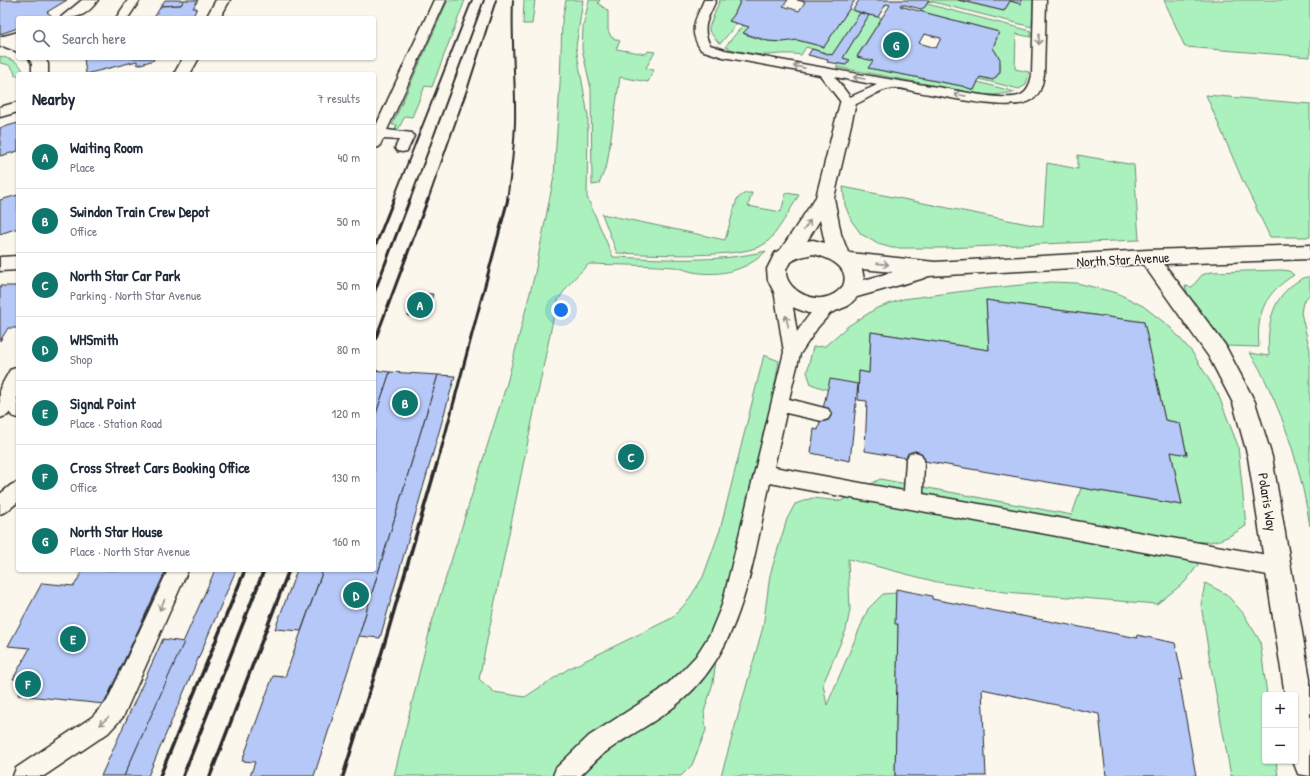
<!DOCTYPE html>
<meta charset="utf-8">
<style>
:root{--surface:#fff;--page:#f2f2f3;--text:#1f2937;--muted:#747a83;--line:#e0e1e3;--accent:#0f766e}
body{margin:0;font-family:"Patrick Hand",sans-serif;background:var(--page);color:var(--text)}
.controls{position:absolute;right:12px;bottom:12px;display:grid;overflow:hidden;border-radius:4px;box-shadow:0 1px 3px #0004}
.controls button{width:36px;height:36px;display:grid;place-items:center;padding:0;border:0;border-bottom:1px solid var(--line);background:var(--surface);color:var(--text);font:20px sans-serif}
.you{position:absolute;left:561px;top:310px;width:14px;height:14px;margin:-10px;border:3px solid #fff;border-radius:50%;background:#1a73e8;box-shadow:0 0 0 6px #1a73e833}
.badge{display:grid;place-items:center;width:26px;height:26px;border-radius:50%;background:var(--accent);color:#fff;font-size:13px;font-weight:700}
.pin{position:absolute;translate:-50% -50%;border:2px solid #fff;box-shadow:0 1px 4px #0006}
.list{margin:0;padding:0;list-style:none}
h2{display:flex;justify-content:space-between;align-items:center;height:52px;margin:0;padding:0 16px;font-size:17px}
h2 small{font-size:13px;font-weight:400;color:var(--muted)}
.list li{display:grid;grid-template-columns:26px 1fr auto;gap:12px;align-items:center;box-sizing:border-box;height:64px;padding:0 16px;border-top:1px solid var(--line)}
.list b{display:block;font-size:15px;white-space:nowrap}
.list p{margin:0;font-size:13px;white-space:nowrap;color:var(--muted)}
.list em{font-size:13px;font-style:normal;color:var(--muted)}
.icon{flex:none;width:22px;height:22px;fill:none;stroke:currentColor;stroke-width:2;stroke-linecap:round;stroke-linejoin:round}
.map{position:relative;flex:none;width:1310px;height:776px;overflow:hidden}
.search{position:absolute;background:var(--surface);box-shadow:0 1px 3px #0004;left:16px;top:16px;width:360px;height:44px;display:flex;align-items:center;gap:10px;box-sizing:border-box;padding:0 14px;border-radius:4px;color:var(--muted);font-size:15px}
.panel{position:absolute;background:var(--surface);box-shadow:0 1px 3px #0004;left:16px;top:72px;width:360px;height:500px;border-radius:4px}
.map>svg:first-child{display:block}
.green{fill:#abf1bd;stroke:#6b8e74}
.building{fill:#b5c8f7;stroke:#2b2b2b;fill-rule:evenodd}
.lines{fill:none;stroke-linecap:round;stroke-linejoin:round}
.lane-casing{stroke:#2b2b2b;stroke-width:3}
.street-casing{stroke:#2b2b2b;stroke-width:3}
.secondary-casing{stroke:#2b2b2b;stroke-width:3}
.lane{fill:#fbf7ec;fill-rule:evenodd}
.street{fill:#fbf7ec;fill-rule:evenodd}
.secondary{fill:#fbf7ec;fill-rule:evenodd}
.rail-far2{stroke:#2b2b2b;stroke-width:2}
.rail-far1{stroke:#2b2b2b;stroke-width:3}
.rail{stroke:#2b2b2b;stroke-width:3.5}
.oneway{stroke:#93918c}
.labels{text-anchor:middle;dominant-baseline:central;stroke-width:3.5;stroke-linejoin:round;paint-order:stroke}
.street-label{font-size:14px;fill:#2b2b2b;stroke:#fbf7ec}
</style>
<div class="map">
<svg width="1310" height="776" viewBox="0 0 1310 776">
<rect width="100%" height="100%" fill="#fbf7ec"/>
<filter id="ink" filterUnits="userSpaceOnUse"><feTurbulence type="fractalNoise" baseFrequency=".025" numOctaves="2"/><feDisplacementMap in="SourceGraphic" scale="8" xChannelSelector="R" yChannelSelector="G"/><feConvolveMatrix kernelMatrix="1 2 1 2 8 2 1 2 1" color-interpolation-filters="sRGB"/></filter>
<g filter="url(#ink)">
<g class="green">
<polygon points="448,0 465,0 432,87 425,86 412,117 405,116 398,130 395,130 397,125 392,125"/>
<polygon points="524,0 535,0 532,24 523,24"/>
<path d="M566 0H583L576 47 588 116 587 197 613 257C664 259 717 263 766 251 748 270 720 277 693 272 687 271 682 268 675 267 647 265 618 265 589 264 576 276 564 288 556 305L479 679 494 692 525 697 568 669 672 618 687 602 703 577 720 530 764 355 779 361 769 421 721 621 713 683 704 712 706 730 692 765 681 776H394L431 625 507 383 535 273 554 176 560 85 562 21Z"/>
<polygon points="589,0 600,0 598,3 608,11 608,30 611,37 620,41 616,49 646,54 648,51 655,52 646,68 654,70 648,82 620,77 607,164 599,184 592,185 591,89 582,49 583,27"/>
<polygon points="720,0 741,0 734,15 729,21 737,23 721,43 719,43 709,31 709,27"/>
<polygon points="929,0 958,0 1004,11 1010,1 1021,4 1021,0 1033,0 1032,27 929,1"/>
<polygon points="1164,0 1310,0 1310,57 1185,47"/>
<path d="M927 4 1031 31V37L1016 34 1015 69 1029 72 1026 85 1019 89 979 79 980 77 993 80C1005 72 1000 57 993 48L999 32 919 11Z"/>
<path d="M849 9 860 13 832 55 806 47 801 55C790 53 780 54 769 55 755 55 738 52 725 47L743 25 749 27 744 34 762 40 776 42 797 40 824 47Z"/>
<polygon points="869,15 882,18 857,56 873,61 869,68 962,86 974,90 978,82 1015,92 995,95 984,95 836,67 839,63 846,65 849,60 843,58"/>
<path d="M0 56C9 59 23 62 23 74L15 76C14 67 9 64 0 63Z"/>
<polygon points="1206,95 1310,104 1310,237 1270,237 1242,179"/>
<polygon points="1078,155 1134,165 1139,240 945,248 892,248 878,244 861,234 851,220 845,205 843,187 1043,227 1047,163 1078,169"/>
<path d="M746 193H752L748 206 781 212 786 193 799 195C791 208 777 234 766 243 745 260 647 254 617 253L602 214 725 240 737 199 742 195Z"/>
<path d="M1282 270 1289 271 1294 275C1265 293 1256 313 1259 347L1227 346 1189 298 1185 286 1192 287 1202 275 1211 272Z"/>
<path d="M1306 277H1310V294L1303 302 1301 313 1310 350V526C1302 476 1288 427 1266 382 1261 372 1257 362 1249 353L1269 356C1266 323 1273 291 1306 277Z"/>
<path d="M1051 282 1077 283 1117 293 1143 306 1170 327 1192 352 1218 394 1238 446 1246 526C1224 540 1218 543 1192 542L1198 565 1185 582 1157 604 1005 592 937 582 848 559 850 610 846 630 823 684 827 705 868 609 883 594 896 593V624H898L895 776H721L763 627 770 575 787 519 795 504 812 498 841 501 880 479 1072 515 1081 488 1182 505 1171 452 1187 454 1180 423 1165 420 1144 322 986 300 989 350 871 332 869 373 859 371 858 393 828 390 811 384 807 372 813 347 825 346 848 326 877 308 903 299 981 289Z"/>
<polygon points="1205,583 1226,594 1243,613 1260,641 1267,695 1265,695 1265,761 1276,761 1278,776 1231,776 1210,661 1201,605"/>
</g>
<g class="building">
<polygon points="0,0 67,0 47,12 52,16 50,18 18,18 18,28 0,34"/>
<polygon points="165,0 184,0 181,5 161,6"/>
<polygon points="184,0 198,0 193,8 197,8 192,18 154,18 161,6 181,5"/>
<polygon points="741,0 788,0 783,6 799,11 805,2 797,0 855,0 824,47 797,40 783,42 768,41 743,33 749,27 729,21 734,15"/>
<path d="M859 0H929L925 7 921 9 901 4 900 6 999 32 993 48 1000 59V72L993 80 980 77 974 90 962 86 868 68 873 61 857 57 890 5 886 4 878 17 869 15 853 10ZM924 34 941 38 936 48 919 43Z"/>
<polygon points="958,0 1021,0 1021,4 1010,1 1004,11"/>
<polygon points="860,13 869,15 843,58 850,60 846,65 827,62 828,60 808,55 812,49 832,55"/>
<polygon points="84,58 153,58 154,60 138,65 137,61 86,74"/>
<polygon points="18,123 18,151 0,156 0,128"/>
<polygon points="18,195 18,228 0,234 0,200"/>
<polygon points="0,286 18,286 18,328 8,328 0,341"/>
<polygon points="415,293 433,294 426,317 408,316"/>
<polygon points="986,300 1144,322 1165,420 1180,423 1187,455 1171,452 1182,505 865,451 867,401 858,400 859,371 869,373 871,332 989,350"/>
<polygon points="374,370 390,372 374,420"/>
<polygon points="390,372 438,375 359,636 314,776 250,776 255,762 242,761 273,676 285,677 323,570 374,570 374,420"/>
<polygon points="438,375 455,376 380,638 359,636"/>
<polygon points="830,379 858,384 850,461 811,453 814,429 818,430"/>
<polygon points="83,570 166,570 104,704 18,695 25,680 13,679 30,648 8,646 42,583 74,586"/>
<polygon points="215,570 236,570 148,776 124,776"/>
<polygon points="297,570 323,570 301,631 275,629"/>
<polygon points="896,589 932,596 932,599 1138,638 1137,635 1175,643 1183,680 1179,679 1196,776 1106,776 1099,714 982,689 986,776 895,776 898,624 895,624"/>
<polygon points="163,639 184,642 124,776 101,776"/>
</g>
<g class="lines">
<defs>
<g id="lane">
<polygon points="128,0 140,0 128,18 116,18"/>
<polygon points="434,0 446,0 387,130 412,133 414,136 407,151 402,152 397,151 395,148 399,140 383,139 379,147 374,148 374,130"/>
<path d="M704 0H716C709 17 700 27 710 45L725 50C798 63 870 77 943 88 959 91 1008 102 1021 95 1029 91 1030 83 1032 75L1034 0H1046L1044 75C1042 85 1040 96 1030 101 1008 112 944 96 918 92 910 91 901 87 893 88 877 89 864 103 848 107L844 106 820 75 723 57 701 50C687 29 696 20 704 0ZM835 77 877 85 850 97Z"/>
<path d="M782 284 787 286 790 290 797 332C805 321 819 297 835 302L837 306 818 327 800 354 789 399 828 409 831 414 828 419 822 421 786 413 774 467 904 491 906 460 909 454 915 452 921 454 924 460 923 494 1278 557 1285 560 1288 567 1285 574 1278 577 770 483C752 562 743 654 675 706 654 723 629 735 607 751 597 758 589 768 580 776H553L556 768 589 736 659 691 680 673 696 656 710 634 722 605 784 352 774 290 777 286Z"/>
<path d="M7 390C21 395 18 406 18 418L12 416 0 400 1 392Z"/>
<polygon points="18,482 18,502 7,511 0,514 0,494 11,485"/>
<polygon points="168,570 188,570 123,717 108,733 44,776 13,776 16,768 92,717 107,701"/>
</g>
<g id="street">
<polygon points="3,36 18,42 18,52 0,45 0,37"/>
<polygon points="29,58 45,58 48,64 48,74 32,74 32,64"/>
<path d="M848 98 854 99 856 103 834 198 841 234 848 252 850 253 935 262 1148 250 1310 245V259L1164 264 1225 345 1255 402 1272 457 1310 679V776L1298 774 1293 761H1295V695H1285L1248 457 1233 403 1209 357 1143 264 929 276 921 279 857 297 848 306 833 312 825 314 808 313 787 305 776 296 768 280 767 269 775 253 781 249 816 197 840 103 842 99ZM820 220 825 243 813 240 807 241ZM813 254C828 257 851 267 843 286 818 317 772 281 790 263 796 257 805 256 813 254ZM862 269 893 272 864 280Z"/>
<polygon points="18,102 18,112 0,117 0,107"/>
<polygon points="18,256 18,270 0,271 0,257"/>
</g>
<g id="secondary">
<path d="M82 0H98C87 16 78 18 60 18Z"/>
<polygon points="216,0 230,0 220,18 206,18"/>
<polygon points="18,32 18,42 0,47 0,37"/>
<polygon points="183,58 199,58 190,74 174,74"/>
<polygon points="18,367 18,396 8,415 0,418 0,388 10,370"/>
</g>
</defs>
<use href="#lane" class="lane-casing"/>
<use href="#street" class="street-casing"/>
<use href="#secondary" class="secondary-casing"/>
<use href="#lane" class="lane"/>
<use href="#street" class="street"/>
<use href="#secondary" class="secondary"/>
<g class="rail-far2">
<polyline points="393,200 472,0"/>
<polyline points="410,200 484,0"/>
<polyline points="428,200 468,87 496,0"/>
<path d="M507 200C511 174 514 149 515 123 516 82 511 41 513 0"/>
</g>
<g class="rail-far1">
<polyline points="374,249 394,199"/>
<polyline points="374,293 410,199"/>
<polyline points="374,343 428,199"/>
<polyline points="440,454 508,199"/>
</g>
<g class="rail">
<polyline points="160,776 245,570"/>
<polyline points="183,776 264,570"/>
<polyline points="210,776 289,570"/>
<polyline points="343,776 384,645 440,453"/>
</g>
</g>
<defs><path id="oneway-shaft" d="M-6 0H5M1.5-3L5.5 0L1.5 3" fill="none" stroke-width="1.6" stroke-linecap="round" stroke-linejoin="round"/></defs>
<g class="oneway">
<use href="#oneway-shaft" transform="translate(1039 39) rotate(91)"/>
<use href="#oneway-shaft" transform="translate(799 67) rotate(-169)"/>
<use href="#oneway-shaft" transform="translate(859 78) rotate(-170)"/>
<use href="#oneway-shaft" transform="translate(960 95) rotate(-171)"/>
<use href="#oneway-shaft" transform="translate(807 225) rotate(-56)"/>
<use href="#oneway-shaft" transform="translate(883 264) rotate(6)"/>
<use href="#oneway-shaft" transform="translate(787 321) rotate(-103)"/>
<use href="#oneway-shaft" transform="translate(162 605) rotate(115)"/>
<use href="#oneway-shaft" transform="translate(104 721) rotate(138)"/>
</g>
</g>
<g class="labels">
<g class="street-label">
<text transform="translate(1123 259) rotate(-3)">North Star Avenue</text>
<text transform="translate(1268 502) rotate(81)">Polaris Way</text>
</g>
</g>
</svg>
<div class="controls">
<button>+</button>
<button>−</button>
</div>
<div class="you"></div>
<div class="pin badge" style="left:420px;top:305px">A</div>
<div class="pin badge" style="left:405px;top:403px">B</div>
<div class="pin badge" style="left:631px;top:457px">C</div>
<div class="pin badge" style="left:356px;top:595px">D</div>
<div class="pin badge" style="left:73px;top:639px">E</div>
<div class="pin badge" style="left:28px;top:684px">F</div>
<div class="pin badge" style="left:896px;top:45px">G</div>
<div class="search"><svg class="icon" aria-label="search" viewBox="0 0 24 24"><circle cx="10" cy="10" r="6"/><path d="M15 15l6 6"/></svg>Search here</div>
<section class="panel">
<h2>Nearby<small>7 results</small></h2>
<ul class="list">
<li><span class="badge">A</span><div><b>Waiting Room</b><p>Place</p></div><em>40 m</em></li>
<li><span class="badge">B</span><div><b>Swindon Train Crew Depot</b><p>Office</p></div><em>50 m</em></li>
<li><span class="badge">C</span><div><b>North Star Car Park</b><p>Parking · North Star Avenue</p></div><em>50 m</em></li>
<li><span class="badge">D</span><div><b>WHSmith</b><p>Shop</p></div><em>80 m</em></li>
<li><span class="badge">E</span><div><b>Signal Point</b><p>Place · Station Road</p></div><em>120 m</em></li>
<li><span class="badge">F</span><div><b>Cross Street Cars Booking Office</b><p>Office</p></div><em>130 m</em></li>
<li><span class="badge">G</span><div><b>North Star House</b><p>Place · North Star Avenue</p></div><em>160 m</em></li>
</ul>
</section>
</div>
